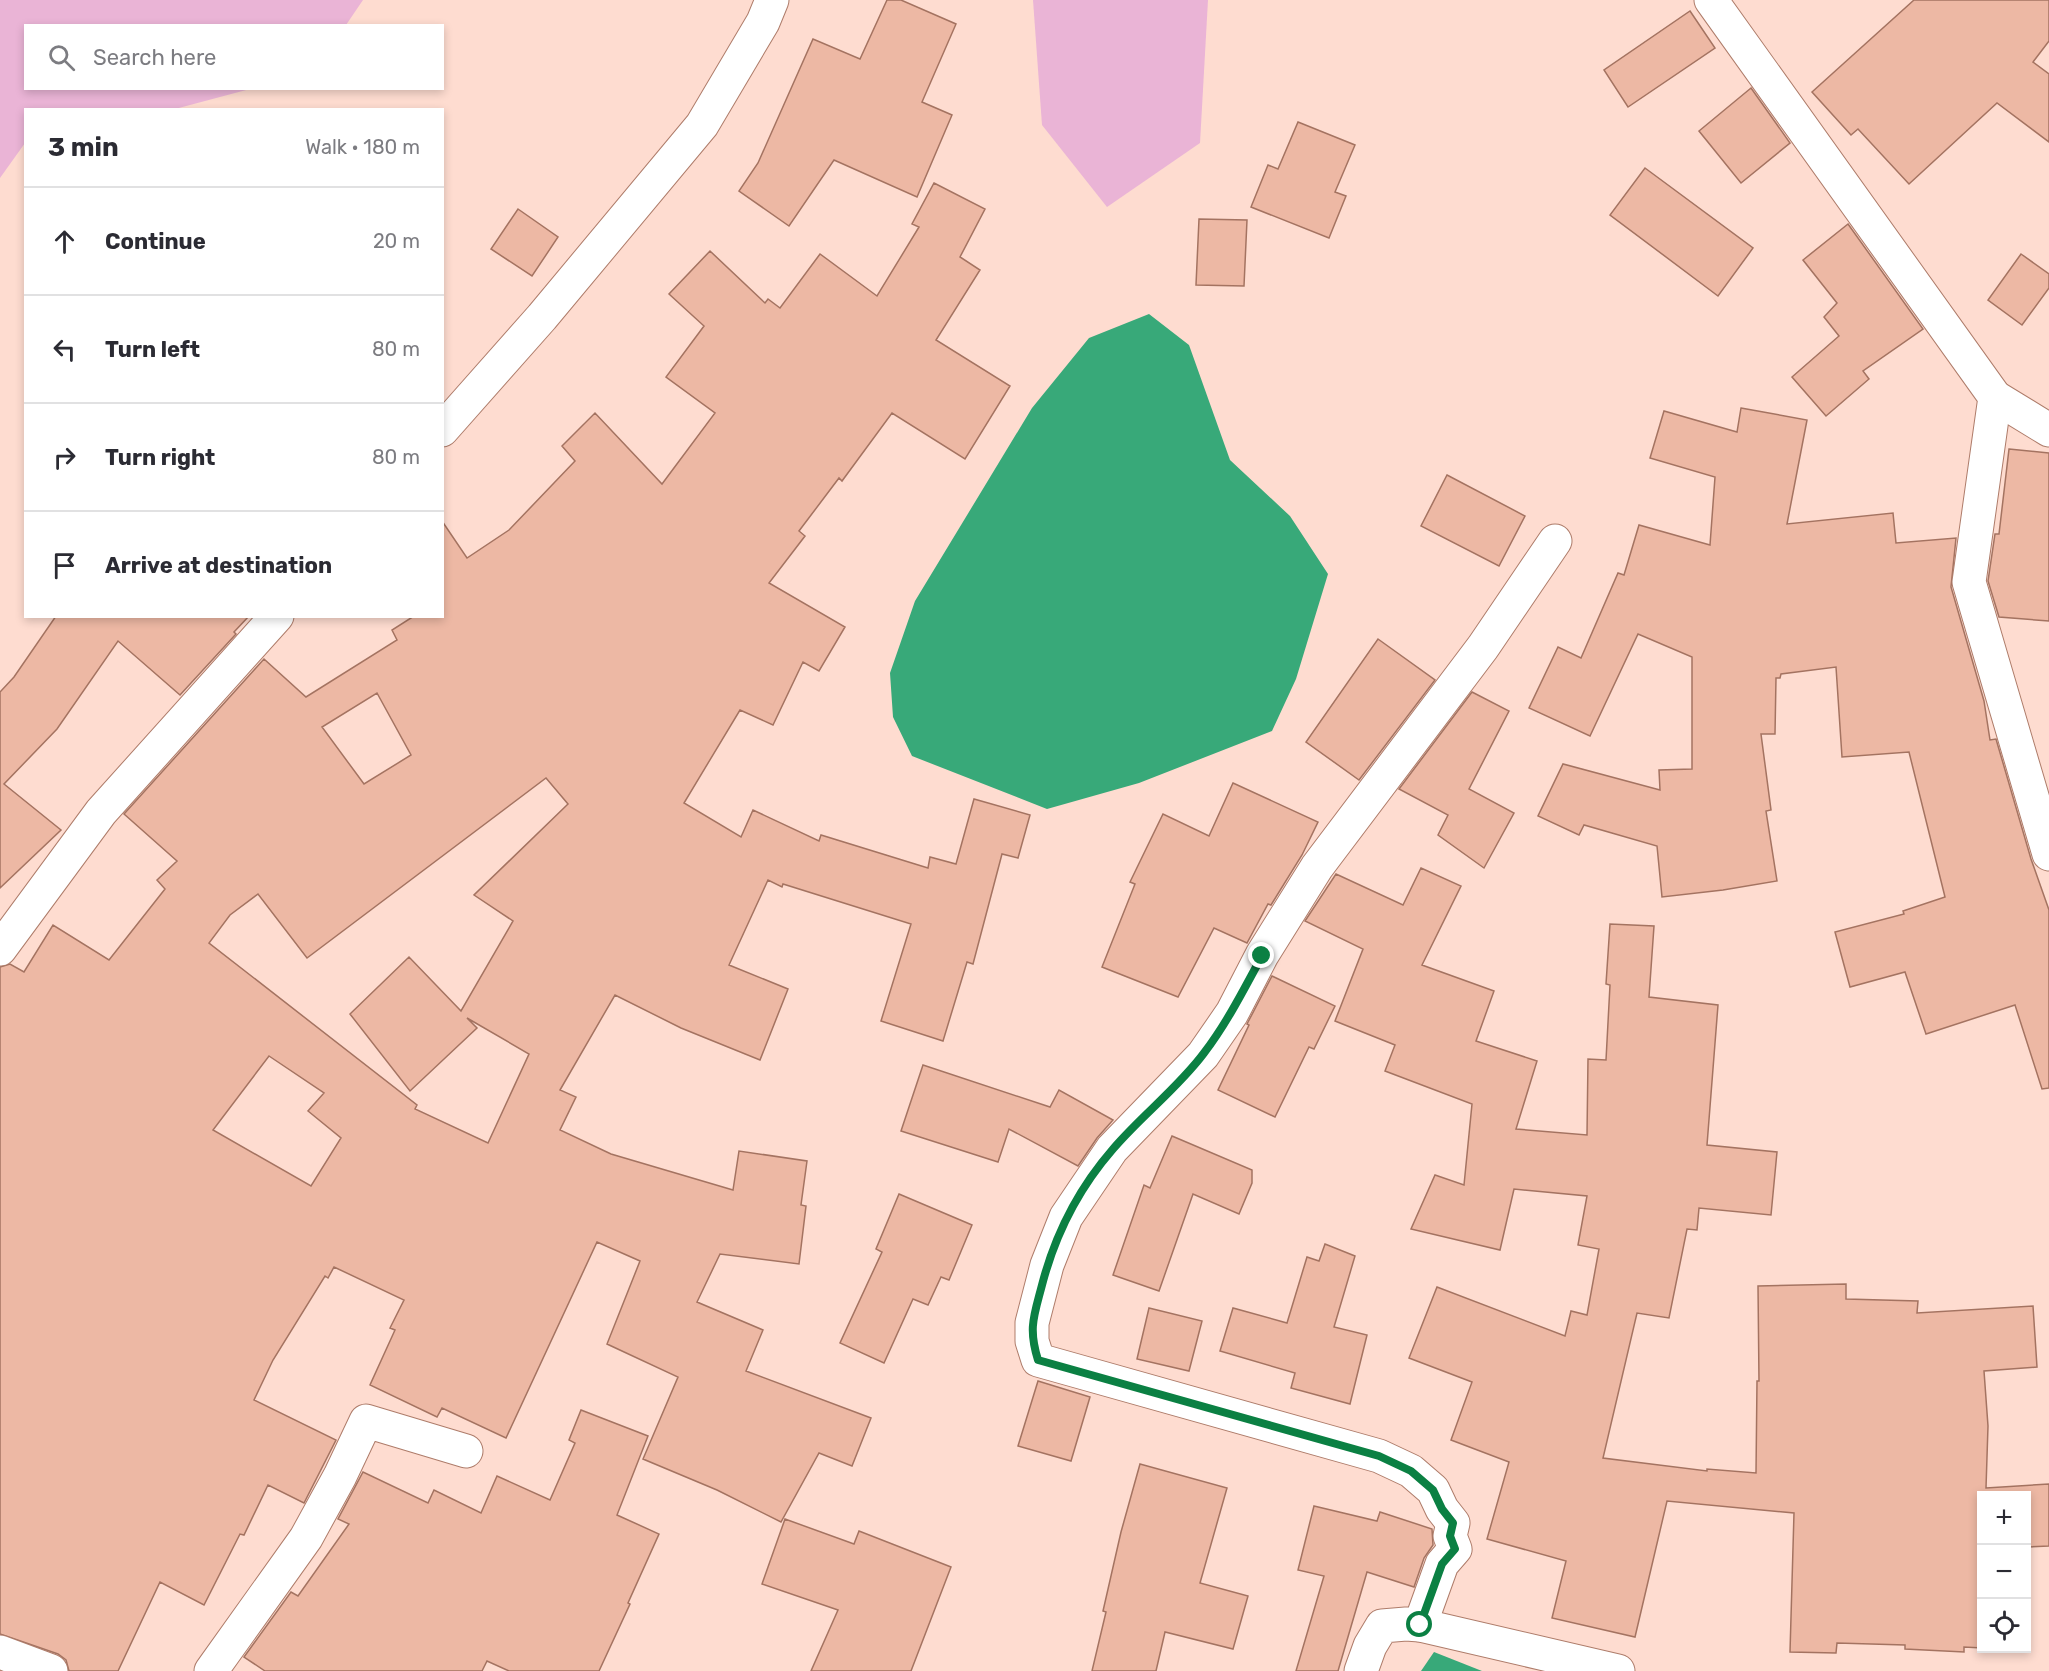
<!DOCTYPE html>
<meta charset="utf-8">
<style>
:root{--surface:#fff;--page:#f2f2f3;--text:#2b2b33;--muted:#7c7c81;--line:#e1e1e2}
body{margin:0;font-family:Rubik,sans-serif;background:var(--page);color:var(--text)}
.controls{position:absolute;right:18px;bottom:18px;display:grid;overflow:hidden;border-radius:0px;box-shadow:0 3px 9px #0003}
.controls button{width:54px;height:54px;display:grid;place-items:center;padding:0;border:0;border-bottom:2px solid var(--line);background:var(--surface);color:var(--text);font:30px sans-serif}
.stop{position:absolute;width:18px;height:18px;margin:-14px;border:4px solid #0b8043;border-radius:50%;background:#fff}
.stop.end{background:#0b8043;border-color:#fff;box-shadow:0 2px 6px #0008}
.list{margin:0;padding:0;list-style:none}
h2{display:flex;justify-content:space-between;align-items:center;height:78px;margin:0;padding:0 24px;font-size:26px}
h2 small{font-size:20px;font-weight:400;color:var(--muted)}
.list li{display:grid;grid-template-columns:39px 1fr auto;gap:18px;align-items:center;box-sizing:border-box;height:108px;padding:0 24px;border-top:2px solid var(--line)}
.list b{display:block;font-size:22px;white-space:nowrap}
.list em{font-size:20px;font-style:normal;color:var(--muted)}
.icon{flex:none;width:33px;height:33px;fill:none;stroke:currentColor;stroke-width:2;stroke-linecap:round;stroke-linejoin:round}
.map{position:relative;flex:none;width:2049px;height:1671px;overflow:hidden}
.search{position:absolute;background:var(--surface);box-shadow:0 3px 9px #0003;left:24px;top:24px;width:420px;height:66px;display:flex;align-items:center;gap:15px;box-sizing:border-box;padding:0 21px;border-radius:0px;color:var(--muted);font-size:22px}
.panel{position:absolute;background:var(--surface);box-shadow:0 3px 9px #0003;left:24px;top:108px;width:420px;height:510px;border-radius:0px}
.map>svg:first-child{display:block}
.green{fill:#eab4d6}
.water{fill:#38a979}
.building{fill:#edb8a4;stroke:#a47361;stroke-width:1.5;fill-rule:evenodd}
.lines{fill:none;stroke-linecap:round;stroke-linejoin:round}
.street-casing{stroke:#ae7c6a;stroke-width:35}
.street{stroke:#fff;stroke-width:33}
.route{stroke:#0b8043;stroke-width:8}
</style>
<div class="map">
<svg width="2049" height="1671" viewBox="0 0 2049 1671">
<rect width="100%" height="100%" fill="#fedcd0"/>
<g class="green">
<polygon points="0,0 363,0 346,25 26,26 26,88 250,89 175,109 26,110 25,143 0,178"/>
<polygon points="1033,0 1208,0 1200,143 1107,207 1042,125"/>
</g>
<g class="water">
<polygon points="1149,314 1189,345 1230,460 1290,516 1328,574 1296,679 1272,731 1139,783 1047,809 912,756 893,717 890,673 915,601 1032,408 1089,338"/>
<polygon points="1434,1652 1482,1671 1421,1671"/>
</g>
<g class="building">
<polygon points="887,0 901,0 956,24 922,102 952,115 917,197 834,160 789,226 739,191 758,163 813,39 860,59"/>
<polygon points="1914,0 2049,0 2049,41 2033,62 2049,74 2049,142 1997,103 1909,184 1858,129 1851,135 1812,92"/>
<polygon points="1690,11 1715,48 1628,107 1604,70"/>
<polygon points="1751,88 1790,143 1741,183 1699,131"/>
<polygon points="1298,122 1355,145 1335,192 1346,196 1329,238 1251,207 1268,165 1278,169"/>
<polygon points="1645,168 1753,248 1718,296 1610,215"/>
<path d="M934 183 985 209 960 257 980 270 936 340 1010 386 965 459 892 413 842 481 839 478 799 531 805 536 769 583 845 627 819 671 803 662 773 725 740 710 684 803 741 837 753 810 819 841 821 835 928 868 930 857 956 864 974 799 1030 815 1018 858 1002 854 973 964 967 962 943 1041 881 1021 911 924 783 884 782 887 768 880 729 965 788 989 760 1060 681 1028 615 995 560 1090 576 1097 560 1130 611 1154 733 1190 739 1151 807 1161 801 1205 806 1206 799 1264 720 1254 697 1302 763 1330 746 1371 871 1418 852 1466 819 1453 781 1522 717 1490 643 1459 678 1377 607 1344 640 1261 597 1242 506 1438 442 1408 437 1417 370 1385 395 1330 390 1328 404 1300 334 1267 328 1278 325 1276 273 1360 254 1400 336 1440 304 1503 268 1485 244 1535 240 1534 204 1605 160 1582 118 1671H69L66 1660 58 1654 0 1634V967L10 964 24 972 53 925 109 960 165 889 157 880 177 861 124 814 264 659 306 697 397 640 392 630 414 616H442V521L467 558 509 530 575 461 562 446 595 413 662 484 715 413 666 377 704 326 669 294 710 251 765 303 768 299 780 308 820 254 877 296 919 227 912 224ZM377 693 411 755 364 784 322 727ZM546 778 568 804 474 895 513 921 461 1011 409 957 350 1014 410 1091 477 1028 467 1018 529 1054 488 1143 415 1109 417 1105 209 943 230 915 258 894 307 958ZM269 1056 324 1093 308 1111 341 1138 311 1186 213 1130Z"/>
<polygon points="518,209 558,237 532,276 491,249"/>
<polygon points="1199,219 1247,220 1244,286 1196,285"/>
<polygon points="1848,224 1923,329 1863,371 1869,379 1826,416 1792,377 1839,336 1824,317 1837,303 1803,260"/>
<polygon points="2021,254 2049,274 2049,288 2022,325 1988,300"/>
<polygon points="1741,408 1807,420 1787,524 1893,513 1896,543 1956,538 1951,587 1984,701 1990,740 1996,739 2031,859 2049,910 2049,1088 2042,1089 2015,1005 1926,1034 1905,972 1850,987 1835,932 1904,914 1903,911 1945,897 1909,752 1842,757 1836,667 1781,674 1780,678 1776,678 1775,734 1761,734 1771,810 1766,811 1777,881 1723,890 1662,897 1657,846 1584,825 1579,835 1538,816 1563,764 1660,790 1659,770 1692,769 1692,657 1638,634 1590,736 1529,708 1558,647 1581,658 1618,573 1624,575 1639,525 1710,545 1715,477 1650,458 1664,411 1737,432"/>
<polygon points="2009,449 2049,453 2049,621 1999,617 1988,581 1995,534 1999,534"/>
<polygon points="1447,475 1525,516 1499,566 1421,526"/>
<polygon points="56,616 249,616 234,632 236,634 180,695 118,641 57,729 4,784 61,830 0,888 0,692 14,677"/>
<polygon points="1378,639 1435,680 1359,780 1306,742"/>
<polygon points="1472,692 1509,711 1469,789 1514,813 1484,868 1438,835 1448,815 1399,789"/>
<polygon points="1233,783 1318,822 1302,855 1271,905 1268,904 1247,943 1214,928 1178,997 1102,967 1135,884 1130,882 1163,814 1209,836"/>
<polygon points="1421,868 1461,886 1422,965 1494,991 1476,1041 1537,1061 1516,1129 1587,1135 1588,1059 1606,1060 1610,985 1606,984 1610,924 1654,926 1649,997 1718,1005 1707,1145 1777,1152 1771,1215 1699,1208 1697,1230 1687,1229 1669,1318 1637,1313 1603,1458 1707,1471 1707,1469 1756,1473 1757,1381 1759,1381 1758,1286 1846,1284 1846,1299 1918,1301 1917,1313 2033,1306 2037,1367 1984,1371 1988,1426 1986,1488 2049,1484 2049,1546 2028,1547 2026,1567 2026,1496 1982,1496 1982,1648 1964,1647 1964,1652 1905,1649 1905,1645 1837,1643 1836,1653 1790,1652 1794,1513 1667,1501 1635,1637 1552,1618 1566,1561 1487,1539 1509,1462 1451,1440 1472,1382 1409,1358 1437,1287 1565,1336 1571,1311 1587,1315 1599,1249 1578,1245 1587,1196 1514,1189 1500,1250 1411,1229 1435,1175 1464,1185 1472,1104 1385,1071 1395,1045 1335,1021 1363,949 1305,921 1336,874 1403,905"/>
<polygon points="1272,976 1335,1006 1314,1049 1309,1047 1275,1117 1218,1090 1249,1025 1247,1024"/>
<polygon points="923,1065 1050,1107 1059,1090 1113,1120 1097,1138 1078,1166 1009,1129 998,1162 901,1131"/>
<polygon points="1172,1136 1252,1170 1252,1183 1239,1214 1193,1194 1159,1291 1113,1275 1144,1185 1150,1188"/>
<polygon points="899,1194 972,1225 949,1280 941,1277 928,1305 913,1299 884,1363 840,1343 882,1252 876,1249"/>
<polygon points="1325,1244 1355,1256 1334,1327 1367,1335 1350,1404 1291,1388 1295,1373 1220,1351 1233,1308 1287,1323 1307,1257 1319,1261"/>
<polygon points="1149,1308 1202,1321 1189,1371 1137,1359"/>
<polygon points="1038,1381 1090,1397 1071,1461 1018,1446"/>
<polygon points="581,1410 648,1436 617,1515 659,1534 628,1603 630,1604 599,1671 509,1671 487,1661 482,1671 265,1671 244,1657 291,1592 298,1596 349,1524 338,1519 363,1472 428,1503 434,1490 481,1513 497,1476 550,1500 575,1443 569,1440"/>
<polygon points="1140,1464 1227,1488 1200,1583 1248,1596 1233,1649 1165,1632 1156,1671 1092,1671 1106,1612 1103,1611 1121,1532"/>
<polygon points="1314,1506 1377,1521 1380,1512 1432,1529 1433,1545 1424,1558 1414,1587 1367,1572 1338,1671 1296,1671 1324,1576 1298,1570"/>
<polygon points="785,1519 854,1544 859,1531 951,1567 911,1671 811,1671 838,1610 762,1584"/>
</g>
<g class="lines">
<defs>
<g id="street">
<polyline points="1711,0 1995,397 1969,582 2049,854"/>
<polyline points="1995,397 2049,430"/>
<polyline points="442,430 542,317 702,125 763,22 772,0"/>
<polyline points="0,949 101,812 277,616"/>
<polyline points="1420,1625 1442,1564 1455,1549 1450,1536 1453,1523 1442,1509 1433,1490 1411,1471 1379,1456 1038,1360 1032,1341 1032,1323 1047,1265 1066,1217 1112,1149 1203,1055 1232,1013 1262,955 1317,867 1483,647 1555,541"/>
<polyline points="0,1652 51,1671"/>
<polyline points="211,1671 306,1538 340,1476 366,1421 466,1451"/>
<polyline points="1361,1671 1370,1646 1382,1626 1406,1624 1420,1625 1618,1671"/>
</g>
</defs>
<use href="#street" class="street-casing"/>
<use href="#street" class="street"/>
</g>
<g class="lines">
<path class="route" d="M1262 956C1244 989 1227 1023 1204 1053 1178 1088 1141 1116 1113 1149 1079 1188 1055 1235 1042 1285 1034 1316 1028 1328 1038 1360L1379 1456 1411 1471 1433 1490 1442 1509 1453 1523 1450 1536 1455 1549 1442 1564 1420 1625"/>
</g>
</svg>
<div class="controls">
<button>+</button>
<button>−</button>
<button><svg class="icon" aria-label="locate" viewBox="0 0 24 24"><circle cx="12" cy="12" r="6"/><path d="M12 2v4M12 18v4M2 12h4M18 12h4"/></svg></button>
</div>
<div class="stop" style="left:1420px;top:1625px"></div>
<div class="stop end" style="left:1262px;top:956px"></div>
<div class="search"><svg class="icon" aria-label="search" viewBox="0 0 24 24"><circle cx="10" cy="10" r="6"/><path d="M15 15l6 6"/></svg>Search here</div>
<section class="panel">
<h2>3 min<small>Walk · 180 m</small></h2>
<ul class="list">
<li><svg class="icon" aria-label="ahead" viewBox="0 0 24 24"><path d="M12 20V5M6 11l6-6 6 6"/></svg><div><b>Continue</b></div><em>20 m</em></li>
<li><svg class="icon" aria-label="left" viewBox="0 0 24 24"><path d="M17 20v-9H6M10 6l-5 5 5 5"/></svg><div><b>Turn left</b></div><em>80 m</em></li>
<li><svg class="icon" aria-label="right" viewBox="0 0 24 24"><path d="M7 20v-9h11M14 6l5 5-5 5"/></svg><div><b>Turn right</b></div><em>80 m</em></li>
<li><svg class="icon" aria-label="arrive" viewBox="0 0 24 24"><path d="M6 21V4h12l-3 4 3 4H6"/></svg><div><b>Arrive at destination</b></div></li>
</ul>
</section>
</div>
